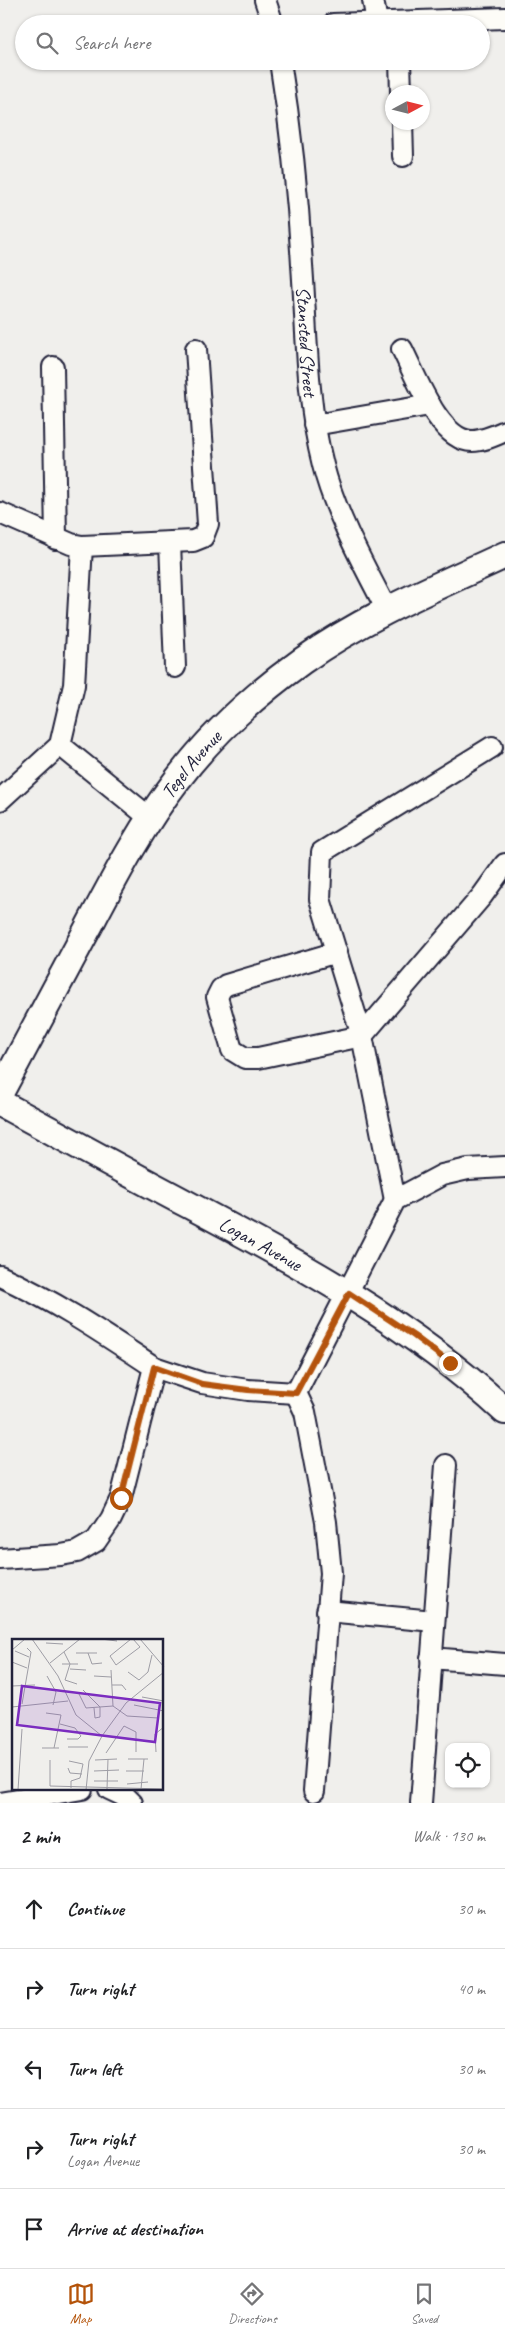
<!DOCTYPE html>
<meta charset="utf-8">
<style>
:root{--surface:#fff;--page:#f2f2f2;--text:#202124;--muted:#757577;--line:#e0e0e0;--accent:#b45309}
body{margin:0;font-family:Caveat,sans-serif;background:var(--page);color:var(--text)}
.controls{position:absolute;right:15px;bottom:15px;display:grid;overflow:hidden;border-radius:10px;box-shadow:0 1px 4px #0004}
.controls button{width:45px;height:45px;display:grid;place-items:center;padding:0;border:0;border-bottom:1px solid var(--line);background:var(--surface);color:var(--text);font:25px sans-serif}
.compass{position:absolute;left:385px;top:85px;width:45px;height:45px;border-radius:50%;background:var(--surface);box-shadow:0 1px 4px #0004;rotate:83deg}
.stop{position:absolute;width:15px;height:15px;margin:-11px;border:4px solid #b45309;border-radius:50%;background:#fff}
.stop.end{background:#b45309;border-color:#fff;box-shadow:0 1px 5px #0008}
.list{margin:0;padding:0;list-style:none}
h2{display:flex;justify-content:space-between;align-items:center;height:65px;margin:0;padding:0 20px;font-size:21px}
h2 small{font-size:16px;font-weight:400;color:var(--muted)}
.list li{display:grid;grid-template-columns:32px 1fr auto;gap:15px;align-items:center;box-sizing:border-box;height:80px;padding:0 20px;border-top:1px solid var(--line)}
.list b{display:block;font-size:19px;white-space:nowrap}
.list p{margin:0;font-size:16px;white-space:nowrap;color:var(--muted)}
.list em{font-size:16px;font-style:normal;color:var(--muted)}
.icon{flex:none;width:28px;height:28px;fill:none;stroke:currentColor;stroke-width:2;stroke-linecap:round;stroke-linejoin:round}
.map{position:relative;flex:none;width:505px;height:1803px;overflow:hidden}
.search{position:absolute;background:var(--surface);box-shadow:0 1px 4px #0004;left:15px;right:15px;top:15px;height:55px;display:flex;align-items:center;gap:12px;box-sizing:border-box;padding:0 18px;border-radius:28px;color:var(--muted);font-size:19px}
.sheet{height:465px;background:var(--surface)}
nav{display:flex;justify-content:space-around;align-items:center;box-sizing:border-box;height:70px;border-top:1px solid var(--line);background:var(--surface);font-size:14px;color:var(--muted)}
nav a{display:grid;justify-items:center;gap:2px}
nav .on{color:var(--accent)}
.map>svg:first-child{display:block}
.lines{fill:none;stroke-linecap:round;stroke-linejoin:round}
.minor-casing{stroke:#22223b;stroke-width:24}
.tertiary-casing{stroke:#22223b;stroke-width:30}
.minor{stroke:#fdfcf7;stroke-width:20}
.tertiary{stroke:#fdfcf7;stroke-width:26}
.route{stroke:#b45309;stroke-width:6}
.labels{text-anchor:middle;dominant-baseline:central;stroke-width:4;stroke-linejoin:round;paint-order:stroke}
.street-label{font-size:20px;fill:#22223b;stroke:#fdfcf7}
.inset-road{fill:none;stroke:#9e9da5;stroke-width:1}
.view{fill:#7b2cbf;fill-opacity:0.15;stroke:#7b2cbf;stroke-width:2.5}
.inset-edge{fill:none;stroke:#22223b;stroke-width:2.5}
</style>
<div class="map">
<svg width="505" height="1803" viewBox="0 0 505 1803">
<rect width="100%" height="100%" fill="#f0efec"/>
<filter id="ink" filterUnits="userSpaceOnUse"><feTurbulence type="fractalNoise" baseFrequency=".02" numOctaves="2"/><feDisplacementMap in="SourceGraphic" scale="10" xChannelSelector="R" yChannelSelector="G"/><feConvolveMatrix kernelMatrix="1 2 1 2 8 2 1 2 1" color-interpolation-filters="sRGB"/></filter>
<g filter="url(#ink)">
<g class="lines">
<defs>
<g id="minor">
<polyline points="265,0 273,24"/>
<polyline points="373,0 377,22"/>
<polyline points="333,24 505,18"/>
<path id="s1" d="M280 61C291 129 298 196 302 265 307 332 306 399 323 465 335 513 364 566 387 610"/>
<polyline points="400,61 401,92"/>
<polyline points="402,122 403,156"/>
<path d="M402 349C415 374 439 441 472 441 483 441 494 436 505 431"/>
<polyline points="53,367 56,539"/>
<polyline points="314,425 430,405"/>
<polyline points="0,513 71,544 82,546 193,541 203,537 208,524 196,349"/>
<polyline points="170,543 175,667"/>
<polyline points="60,745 150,818"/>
<polyline points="0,800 60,745 74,685 82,546"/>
<polyline points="337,952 226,985 221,989 217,997 232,1050 245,1058 258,1058 362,1036 482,896 505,864"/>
<polyline points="395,1200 362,1036 320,899 322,852 492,747"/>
<path d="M0 1276C55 1301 104 1334 154 1367L121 1498 111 1519 96 1541 77 1552 61 1555 0 1559"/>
<polyline points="154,1367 202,1383 248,1390 296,1393"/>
<polyline points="296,1393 305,1412 326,1522 331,1573 314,1791"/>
<polyline points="296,1393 395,1200 442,1175 468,1169 505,1167"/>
<polyline points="327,1611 434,1621"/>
<polyline points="431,1658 505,1664"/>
<polyline points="109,1789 126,1797 132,1803"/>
<polyline points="0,1803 82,1789"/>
<polyline points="421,1803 446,1465"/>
</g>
<g id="tertiary">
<path id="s2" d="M0 1093C29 1038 59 983 88 928 115 877 142 825 177 780 211 735 256 694 302 661 364 617 436 587 505 555"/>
<path id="s3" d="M0 1103C63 1137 126 1172 189 1205 301 1264 411 1324 505 1411"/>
</g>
</defs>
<use href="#minor" class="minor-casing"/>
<use href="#tertiary" class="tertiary-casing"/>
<use href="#minor" class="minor"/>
<use href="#tertiary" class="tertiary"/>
</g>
</g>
<g class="lines" filter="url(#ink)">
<polyline class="route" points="121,1498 154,1367 202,1384 248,1390 296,1393 349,1293 414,1336 450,1363"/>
</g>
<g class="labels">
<g class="street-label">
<text stroke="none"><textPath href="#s1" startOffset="282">Stansted Street</textPath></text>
<text stroke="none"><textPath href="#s2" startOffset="381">Tegel Avenue</textPath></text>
<text stroke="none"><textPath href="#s3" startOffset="296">Logan Avenue</textPath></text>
</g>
</g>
<g transform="translate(12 1639)">
<rect width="151" height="151" fill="#f0efec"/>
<path class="inset-road" d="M20 0 46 37 64 76 90 97M89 0 105 2M119 0 98 17 104 26 128 8 121 0M128 0 152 28M34 4 51 5M0 11 13 0M3 12 17 18M52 13 58 25 53 41 65 45M64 14H85M76 14 80 25 90 24M0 23 15 29M38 24 68 0M50 25H66M58 30 74 31M99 31 101 67 115 77 146 79M116 33 127 41 136 33 140 16M35 37 44 53 41 66M82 37 99 38M100 46H110L114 51M0 47 23 46M71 51 88 68V78L83 79 82 69M67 55 74 69 101 67M130 58 152 62M10 65 19 13 15 9M122 66 152 72M0 68 56 62M34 74 49 76 42 109M48 85 63 89 69 97 66 100H55M56 108H76M30 109H47M144 113 143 95 152 88M94 114 112 87 124 93V113M116 120H136M38 121V147L152 150M83 121 105 120M57 122 71 125 68 139 59 142V149M56 129 58 134 70 135M82 132 107 131M114 132H132M82 142H106M115 145 136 143M95 150 96 120M129 150 132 120M6 151 10 90M74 151 77 122 90 97 114 64 152 33"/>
<path class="view" d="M10 47 148 64 143 103 5 86Z"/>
<rect width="151" height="151" class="inset-edge"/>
</g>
</svg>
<div class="controls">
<button><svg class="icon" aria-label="locate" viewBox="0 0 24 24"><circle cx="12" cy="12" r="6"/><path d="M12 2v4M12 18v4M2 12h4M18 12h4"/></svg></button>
</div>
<svg class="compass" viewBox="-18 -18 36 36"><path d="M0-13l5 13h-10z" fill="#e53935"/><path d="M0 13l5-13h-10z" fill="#757577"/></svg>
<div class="stop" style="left:121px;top:1498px"></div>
<div class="stop end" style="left:450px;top:1363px"></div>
<div class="search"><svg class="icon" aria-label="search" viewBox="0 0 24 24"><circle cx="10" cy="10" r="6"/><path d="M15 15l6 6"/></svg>Search here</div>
</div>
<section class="sheet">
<h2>2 min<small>Walk · 130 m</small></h2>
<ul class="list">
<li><svg class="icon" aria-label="ahead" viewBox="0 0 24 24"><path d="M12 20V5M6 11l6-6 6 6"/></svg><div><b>Continue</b></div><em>30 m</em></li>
<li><svg class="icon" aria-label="right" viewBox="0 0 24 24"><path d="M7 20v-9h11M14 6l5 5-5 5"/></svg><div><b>Turn right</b></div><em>40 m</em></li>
<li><svg class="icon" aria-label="left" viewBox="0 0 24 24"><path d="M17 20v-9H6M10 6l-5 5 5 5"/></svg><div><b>Turn left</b></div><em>30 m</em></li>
<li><svg class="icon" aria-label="right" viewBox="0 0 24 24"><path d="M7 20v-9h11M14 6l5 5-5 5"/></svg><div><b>Turn right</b><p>Logan Avenue</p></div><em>30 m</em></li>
<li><svg class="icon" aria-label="arrive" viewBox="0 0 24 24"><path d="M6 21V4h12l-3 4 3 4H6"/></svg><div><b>Arrive at destination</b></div></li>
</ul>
</section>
<nav>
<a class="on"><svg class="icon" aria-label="map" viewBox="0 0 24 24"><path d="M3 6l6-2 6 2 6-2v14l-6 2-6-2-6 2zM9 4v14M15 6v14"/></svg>Map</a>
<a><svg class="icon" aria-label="directions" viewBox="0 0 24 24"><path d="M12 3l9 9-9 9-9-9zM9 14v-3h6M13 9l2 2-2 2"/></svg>Directions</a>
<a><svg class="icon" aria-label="saved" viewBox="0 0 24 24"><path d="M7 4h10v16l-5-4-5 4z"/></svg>Saved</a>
</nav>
